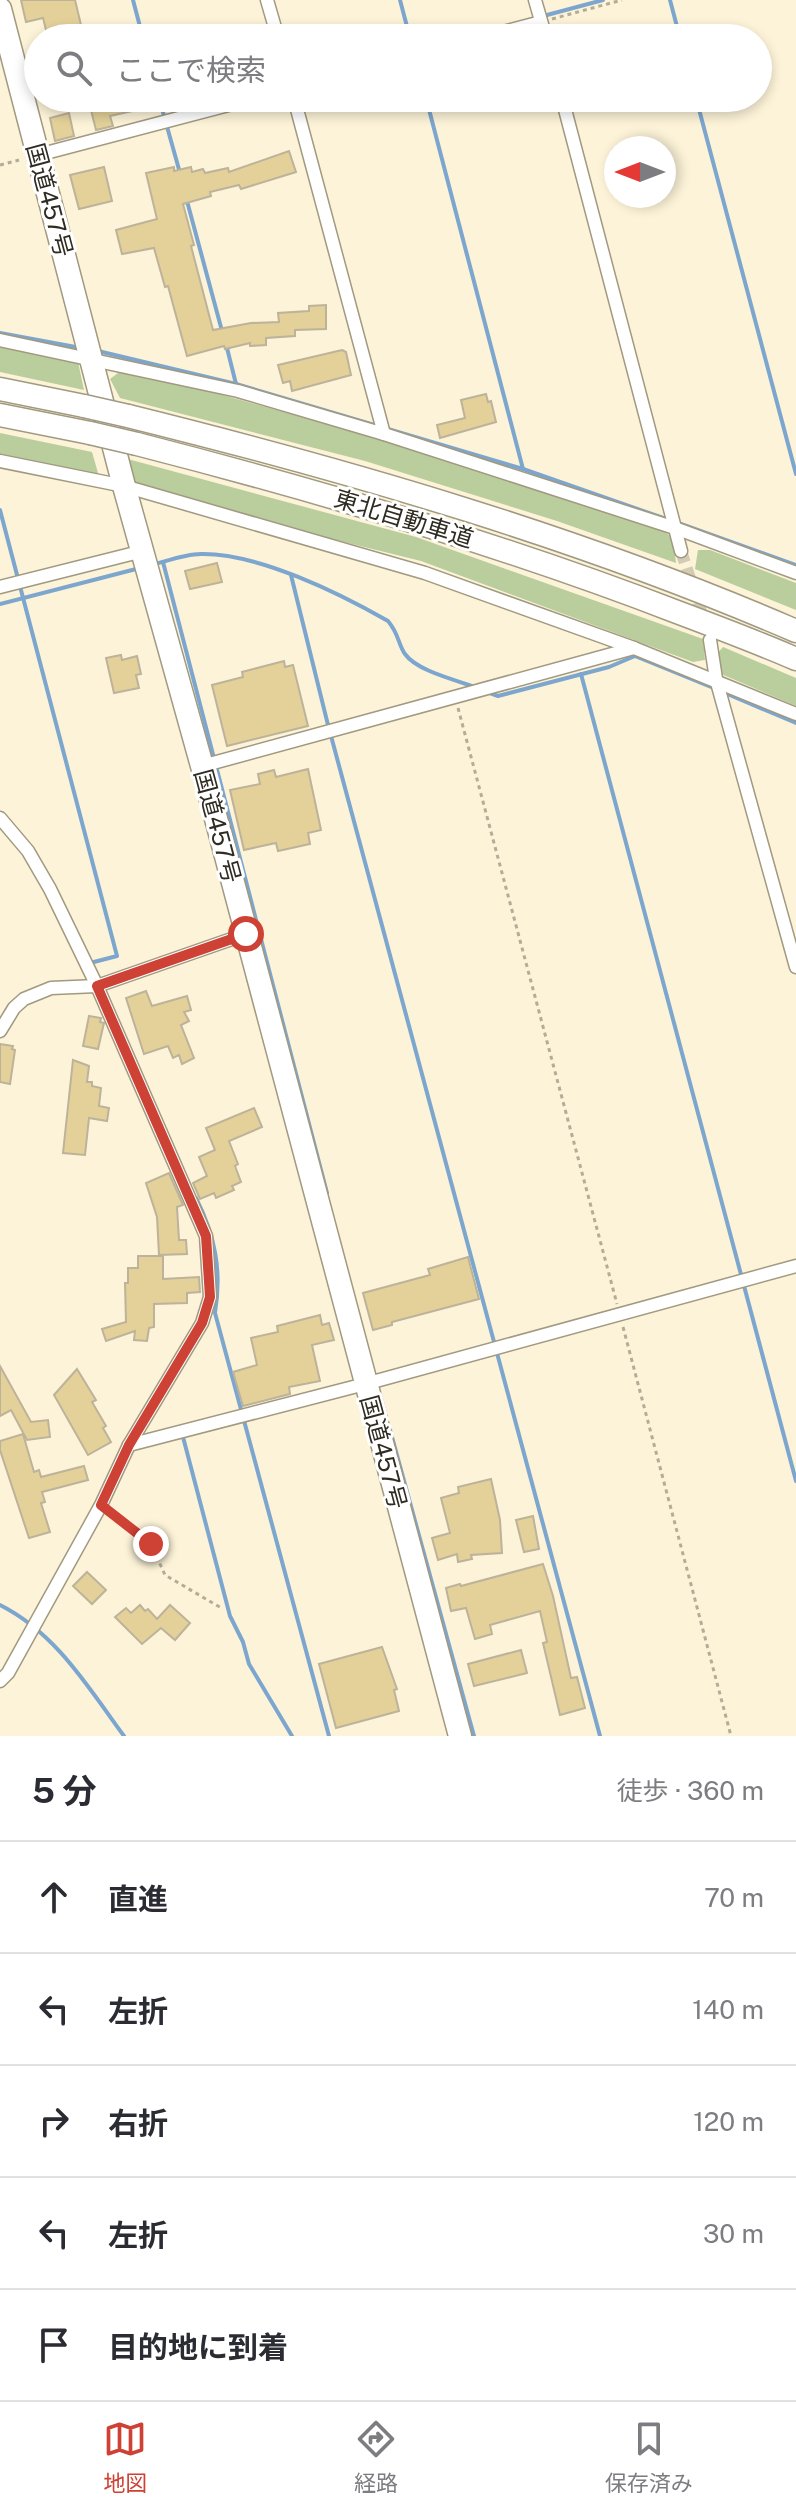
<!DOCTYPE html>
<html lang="ja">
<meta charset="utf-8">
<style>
:root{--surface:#fff;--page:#f7f7f7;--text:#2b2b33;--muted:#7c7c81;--line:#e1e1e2;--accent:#ce4135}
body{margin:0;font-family:"Public Sans","Noto Sans JP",sans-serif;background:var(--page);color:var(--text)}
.compass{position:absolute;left:604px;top:136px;width:72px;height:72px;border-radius:50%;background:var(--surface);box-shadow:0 4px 12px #0003;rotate:270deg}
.stop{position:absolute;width:24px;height:24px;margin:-18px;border:6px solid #ce4135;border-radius:50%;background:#fff}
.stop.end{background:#ce4135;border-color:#fff;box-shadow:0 2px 8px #0008}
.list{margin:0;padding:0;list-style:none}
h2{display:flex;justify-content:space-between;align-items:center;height:104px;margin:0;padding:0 32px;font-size:34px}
h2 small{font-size:26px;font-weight:400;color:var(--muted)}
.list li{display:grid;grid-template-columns:52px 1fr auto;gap:24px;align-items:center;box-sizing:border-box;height:112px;padding:0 32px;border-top:2px solid var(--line)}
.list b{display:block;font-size:30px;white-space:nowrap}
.list em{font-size:26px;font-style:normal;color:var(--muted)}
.icon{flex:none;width:44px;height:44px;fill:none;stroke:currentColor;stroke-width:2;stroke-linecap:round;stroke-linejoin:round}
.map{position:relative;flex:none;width:796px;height:1736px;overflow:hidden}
.search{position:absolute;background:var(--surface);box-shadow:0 4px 12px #0003;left:24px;right:24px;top:24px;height:88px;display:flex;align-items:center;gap:20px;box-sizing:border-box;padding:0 28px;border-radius:44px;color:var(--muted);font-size:30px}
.sheet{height:664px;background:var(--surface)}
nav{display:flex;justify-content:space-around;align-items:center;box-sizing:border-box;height:112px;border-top:2px solid var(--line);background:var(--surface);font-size:22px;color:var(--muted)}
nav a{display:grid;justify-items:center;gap:4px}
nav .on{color:var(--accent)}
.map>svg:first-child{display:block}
.green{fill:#b9ce9c}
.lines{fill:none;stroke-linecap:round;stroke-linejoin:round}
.stream{stroke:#7da6cf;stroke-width:4}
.building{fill:#e4d19a;stroke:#bcb39a;stroke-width:2}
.street-tunnel{stroke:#d3cbb4;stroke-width:12;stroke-dasharray:12 6;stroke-linecap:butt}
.street-casing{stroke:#a19980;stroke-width:15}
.highway-casing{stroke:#a19980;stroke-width:25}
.path{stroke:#b3ad98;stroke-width:3;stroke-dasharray:4 4;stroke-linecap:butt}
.street{stroke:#fff;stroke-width:12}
.highway{stroke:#fff;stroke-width:22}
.highway-bridge-casing{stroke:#a19980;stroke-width:25;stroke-linecap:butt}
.highway-bridge{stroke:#fff;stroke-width:22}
.route{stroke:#ce4135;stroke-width:10}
.labels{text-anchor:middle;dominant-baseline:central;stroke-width:6;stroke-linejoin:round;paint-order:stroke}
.street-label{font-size:24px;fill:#2f2c22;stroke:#fff}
</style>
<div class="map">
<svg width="796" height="1736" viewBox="0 0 796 1736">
<rect width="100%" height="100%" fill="#fcf3d8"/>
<g class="green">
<polygon points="0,345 78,362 84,390 0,372"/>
<polygon points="122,370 219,394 386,440 665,532 673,538 676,563 557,521 365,461 120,398 110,379"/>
<polygon points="0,433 92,452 98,473 87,474 0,457"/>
<polygon points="124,458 416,537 703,639 705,660 693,662 421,561 153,495 134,481"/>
<polygon points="698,550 710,550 796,583 796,610 695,569"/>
<polygon points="723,647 796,678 796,706 721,674 716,655"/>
</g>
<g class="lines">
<g class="stream">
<polyline points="133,0 143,38"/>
<polyline points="400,0 410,38"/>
<polyline points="670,0 680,38"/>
<polyline points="547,15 603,0"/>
<polyline points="159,98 180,173"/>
<polyline points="426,98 523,469 669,520"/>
<polyline points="696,98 796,474"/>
<polyline points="187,201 222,331"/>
<polyline points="0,333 81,348"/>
<polyline points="226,344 236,384"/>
<polyline points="98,351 236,384 523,469"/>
<polyline points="0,510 117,956 90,963"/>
<polyline points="678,523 796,565"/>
<polyline points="163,562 327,1193"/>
<path d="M152 565C167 561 185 554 201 554 258 553 339 593 388 621 399 634 398 644 405 654 417 671 456 680 475 687"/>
<polyline points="291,575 327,721 600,1736"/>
<polyline points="0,604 140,568"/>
<polyline points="581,674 796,1481"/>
<polyline points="487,692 498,696 609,667 635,656 716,689"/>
<polyline points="725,693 796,723"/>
<path d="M196 1198C215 1236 222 1270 215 1313L329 1736"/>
<polyline points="389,1426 474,1736"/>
<polyline points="183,1437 230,1616 243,1642 249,1664 292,1736"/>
<path d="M0 1605C56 1633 88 1687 124 1736"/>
</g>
</g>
<g class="building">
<polygon points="21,0 75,0 82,29 61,34 61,38 48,38 43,18 26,22"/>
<polygon points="88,98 168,98 168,103 110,116 113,126 96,130"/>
<polygon points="69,113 74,136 55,141 50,118"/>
<polygon points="289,151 296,172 241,189 239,185 210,192 211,196 183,204 194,245 191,246 213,330 251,323 279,322 278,313 309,311 309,306 326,305 326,329 295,330 295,336 266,338 266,345 250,346 250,343 225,349 224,346 187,356 168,286 165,287 154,248 122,254 116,230 157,219 146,173 174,167 174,171 191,167 192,172 203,169 205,173 228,168 229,172"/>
<polygon points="104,167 112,201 79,209 70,175"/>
<polygon points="342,350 346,352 351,375 292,391 290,381 283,383 278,365"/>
<polygon points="486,394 488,402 491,401 496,422 440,438 437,425 465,418 461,400"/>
<polygon points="217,563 222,582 190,589 185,571"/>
<polygon points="121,655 122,660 137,656 141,674 136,675 139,688 114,693 106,658"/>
<polygon points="284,661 285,667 293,665 308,726 227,746 212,685 243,677 242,672"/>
<polygon points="308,769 321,830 308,833 310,844 278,851 276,843 244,850 230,790 260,784 258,774 274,770 276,777"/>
<polygon points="146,991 152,1006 187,996 191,1010 184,1012 189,1021 181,1025 194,1058 182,1064 179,1055 173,1058 168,1046 144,1054 126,998"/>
<polygon points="89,1016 101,1018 100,1022 104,1023 98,1049 83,1046"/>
<polygon points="0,1044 13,1046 12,1049 15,1050 10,1084 0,1082"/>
<polygon points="73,1060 89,1066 87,1082 92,1082 92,1086 101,1088 99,1106 109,1108 107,1121 89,1118 85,1155 63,1153"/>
<polygon points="254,1108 262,1127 229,1141 238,1164 235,1166 241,1182 232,1186 234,1190 216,1198 214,1193 200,1199 193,1183 207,1176 199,1157 215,1150 206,1128"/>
<polygon points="169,1173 183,1205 177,1207 179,1240 186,1240 187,1254 159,1255 157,1217 146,1183"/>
<polygon points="138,1256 163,1256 163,1279 199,1277 200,1292 187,1293 187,1303 154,1304 154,1327 149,1328 147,1341 134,1340 135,1331 106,1341 102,1329 126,1322 125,1283 128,1283 128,1268 138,1268"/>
<polygon points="468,1257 479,1299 392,1322 392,1325 373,1330 363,1293 430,1275 428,1269"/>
<polygon points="320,1315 322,1325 329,1323 334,1340 312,1345 320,1381 289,1387 290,1394 243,1406 233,1372 257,1365 251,1338 278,1332 277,1326"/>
<polygon points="0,1366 31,1422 48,1420 50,1437 27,1440 11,1410 0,1416"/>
<polygon points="77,1369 96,1400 92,1402 106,1426 103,1428 111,1442 88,1455 54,1395"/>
<polygon points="23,1434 34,1472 39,1470 41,1477 84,1466 88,1480 42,1492 45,1502 41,1503 50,1532 29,1538 0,1450 0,1441"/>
<polygon points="491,1479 500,1520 502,1553 471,1555 472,1559 458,1562 457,1554 438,1560 432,1538 450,1533 441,1498 459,1493 458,1487"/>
<polygon points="533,1516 539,1549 524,1552 516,1520"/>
<polygon points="543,1564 553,1596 571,1678 577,1677 585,1708 560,1715 543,1643 547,1642 540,1611 490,1625 492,1634 475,1639 466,1608 451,1611 446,1588 460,1584 461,1586"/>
<polygon points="87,1572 106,1590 92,1604 73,1586"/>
<polygon points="140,1605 145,1611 148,1609 157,1619 170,1605 190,1623 175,1640 161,1628 142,1644 115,1617 126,1608 131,1613"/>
<polygon points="382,1647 397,1689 394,1690 399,1711 336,1728 319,1664"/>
<polygon points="521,1650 527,1673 474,1686 468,1664"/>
</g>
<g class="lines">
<polyline class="street-tunnel" points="681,551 705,624"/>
<defs>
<g id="street">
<polyline points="267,0 278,38"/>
<polyline points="535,0 546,38"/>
<polyline points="480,38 541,22"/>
<polyline points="294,98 384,434"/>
<polyline points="562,98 681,551"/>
<polyline points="38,155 255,98"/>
<polyline points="0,340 238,391 384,434 675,528 796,573"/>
<polyline points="0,461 124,486 425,573 634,648 796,714"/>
<polyline points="0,587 143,551"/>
<polyline points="710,640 716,679 796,967"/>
<polyline points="202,766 634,648"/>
<polyline points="0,818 28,851 50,889 97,986 206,1236 210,1297 202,1323 129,1445 101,1505 8,1673 0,1681"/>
<polyline points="0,1031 14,1008 24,999 51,988 97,986 246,934"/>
<polyline points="129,1445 365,1384 796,1266"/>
</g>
<g id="highway">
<polyline points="0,9 124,486 202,766 460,1736"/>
<polyline points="0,389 84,406"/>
<polyline points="0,415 90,433"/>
<path d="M128 416C354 472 581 538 796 631"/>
<path d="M137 444C320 491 501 544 677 612 717 627 757 642 796 659"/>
</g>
</defs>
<use href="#street" class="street-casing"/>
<use href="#highway" class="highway-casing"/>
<g class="path">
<polyline points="552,19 622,0"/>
<polyline points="0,165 19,160"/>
<polyline points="458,708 617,1304"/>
<polyline points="623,1327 731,1736"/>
<polyline points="111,1513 151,1544 165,1575 223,1609"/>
</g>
<use href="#street" class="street"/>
<use href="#highway" class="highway"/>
<defs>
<g id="highway-bridge">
<polyline points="84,406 128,416"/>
<polyline points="90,433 137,444"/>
</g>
</defs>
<use href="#highway-bridge" class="highway-bridge-casing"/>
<use href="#highway-bridge" class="highway-bridge"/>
</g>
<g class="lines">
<polyline class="route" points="151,1544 101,1505 129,1445 202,1323 210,1297 206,1236 97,986 246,934"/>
</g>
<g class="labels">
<g class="street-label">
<text transform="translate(50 200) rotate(75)">国道457号</text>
<text transform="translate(404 518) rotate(17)">東北自動車道</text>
<text transform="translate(218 826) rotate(75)">国道457号</text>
<text transform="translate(384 1452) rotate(75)">国道457号</text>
</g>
</g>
</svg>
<svg class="compass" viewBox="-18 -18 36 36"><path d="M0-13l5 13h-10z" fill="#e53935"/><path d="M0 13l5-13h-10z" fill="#7c7c81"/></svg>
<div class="stop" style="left:246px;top:934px"></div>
<div class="stop end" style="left:151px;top:1544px"></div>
<div class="search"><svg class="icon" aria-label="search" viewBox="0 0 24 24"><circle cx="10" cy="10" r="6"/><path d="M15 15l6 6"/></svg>ここで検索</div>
</div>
<section class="sheet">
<h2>5 分<small>徒歩 · 360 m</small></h2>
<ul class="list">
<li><svg class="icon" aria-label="ahead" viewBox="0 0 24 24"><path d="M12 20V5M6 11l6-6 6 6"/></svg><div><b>直進</b></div><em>70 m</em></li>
<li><svg class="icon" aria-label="left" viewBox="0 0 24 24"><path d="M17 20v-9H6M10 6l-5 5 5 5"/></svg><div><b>左折</b></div><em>140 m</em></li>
<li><svg class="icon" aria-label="right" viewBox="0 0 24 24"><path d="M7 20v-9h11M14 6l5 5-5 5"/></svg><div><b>右折</b></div><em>120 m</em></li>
<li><svg class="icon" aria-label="left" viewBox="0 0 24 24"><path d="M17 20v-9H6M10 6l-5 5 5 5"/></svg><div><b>左折</b></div><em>30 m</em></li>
<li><svg class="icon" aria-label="arrive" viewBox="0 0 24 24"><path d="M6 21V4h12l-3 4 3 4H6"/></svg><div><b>目的地に到着</b></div></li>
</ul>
</section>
<nav>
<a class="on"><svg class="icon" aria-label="map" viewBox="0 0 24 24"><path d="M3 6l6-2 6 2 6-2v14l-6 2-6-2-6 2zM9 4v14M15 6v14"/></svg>地図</a>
<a><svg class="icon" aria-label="directions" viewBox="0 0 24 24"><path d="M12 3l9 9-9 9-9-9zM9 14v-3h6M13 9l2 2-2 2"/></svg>経路</a>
<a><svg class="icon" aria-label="saved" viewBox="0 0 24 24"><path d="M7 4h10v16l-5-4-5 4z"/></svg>保存済み</a>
</nav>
